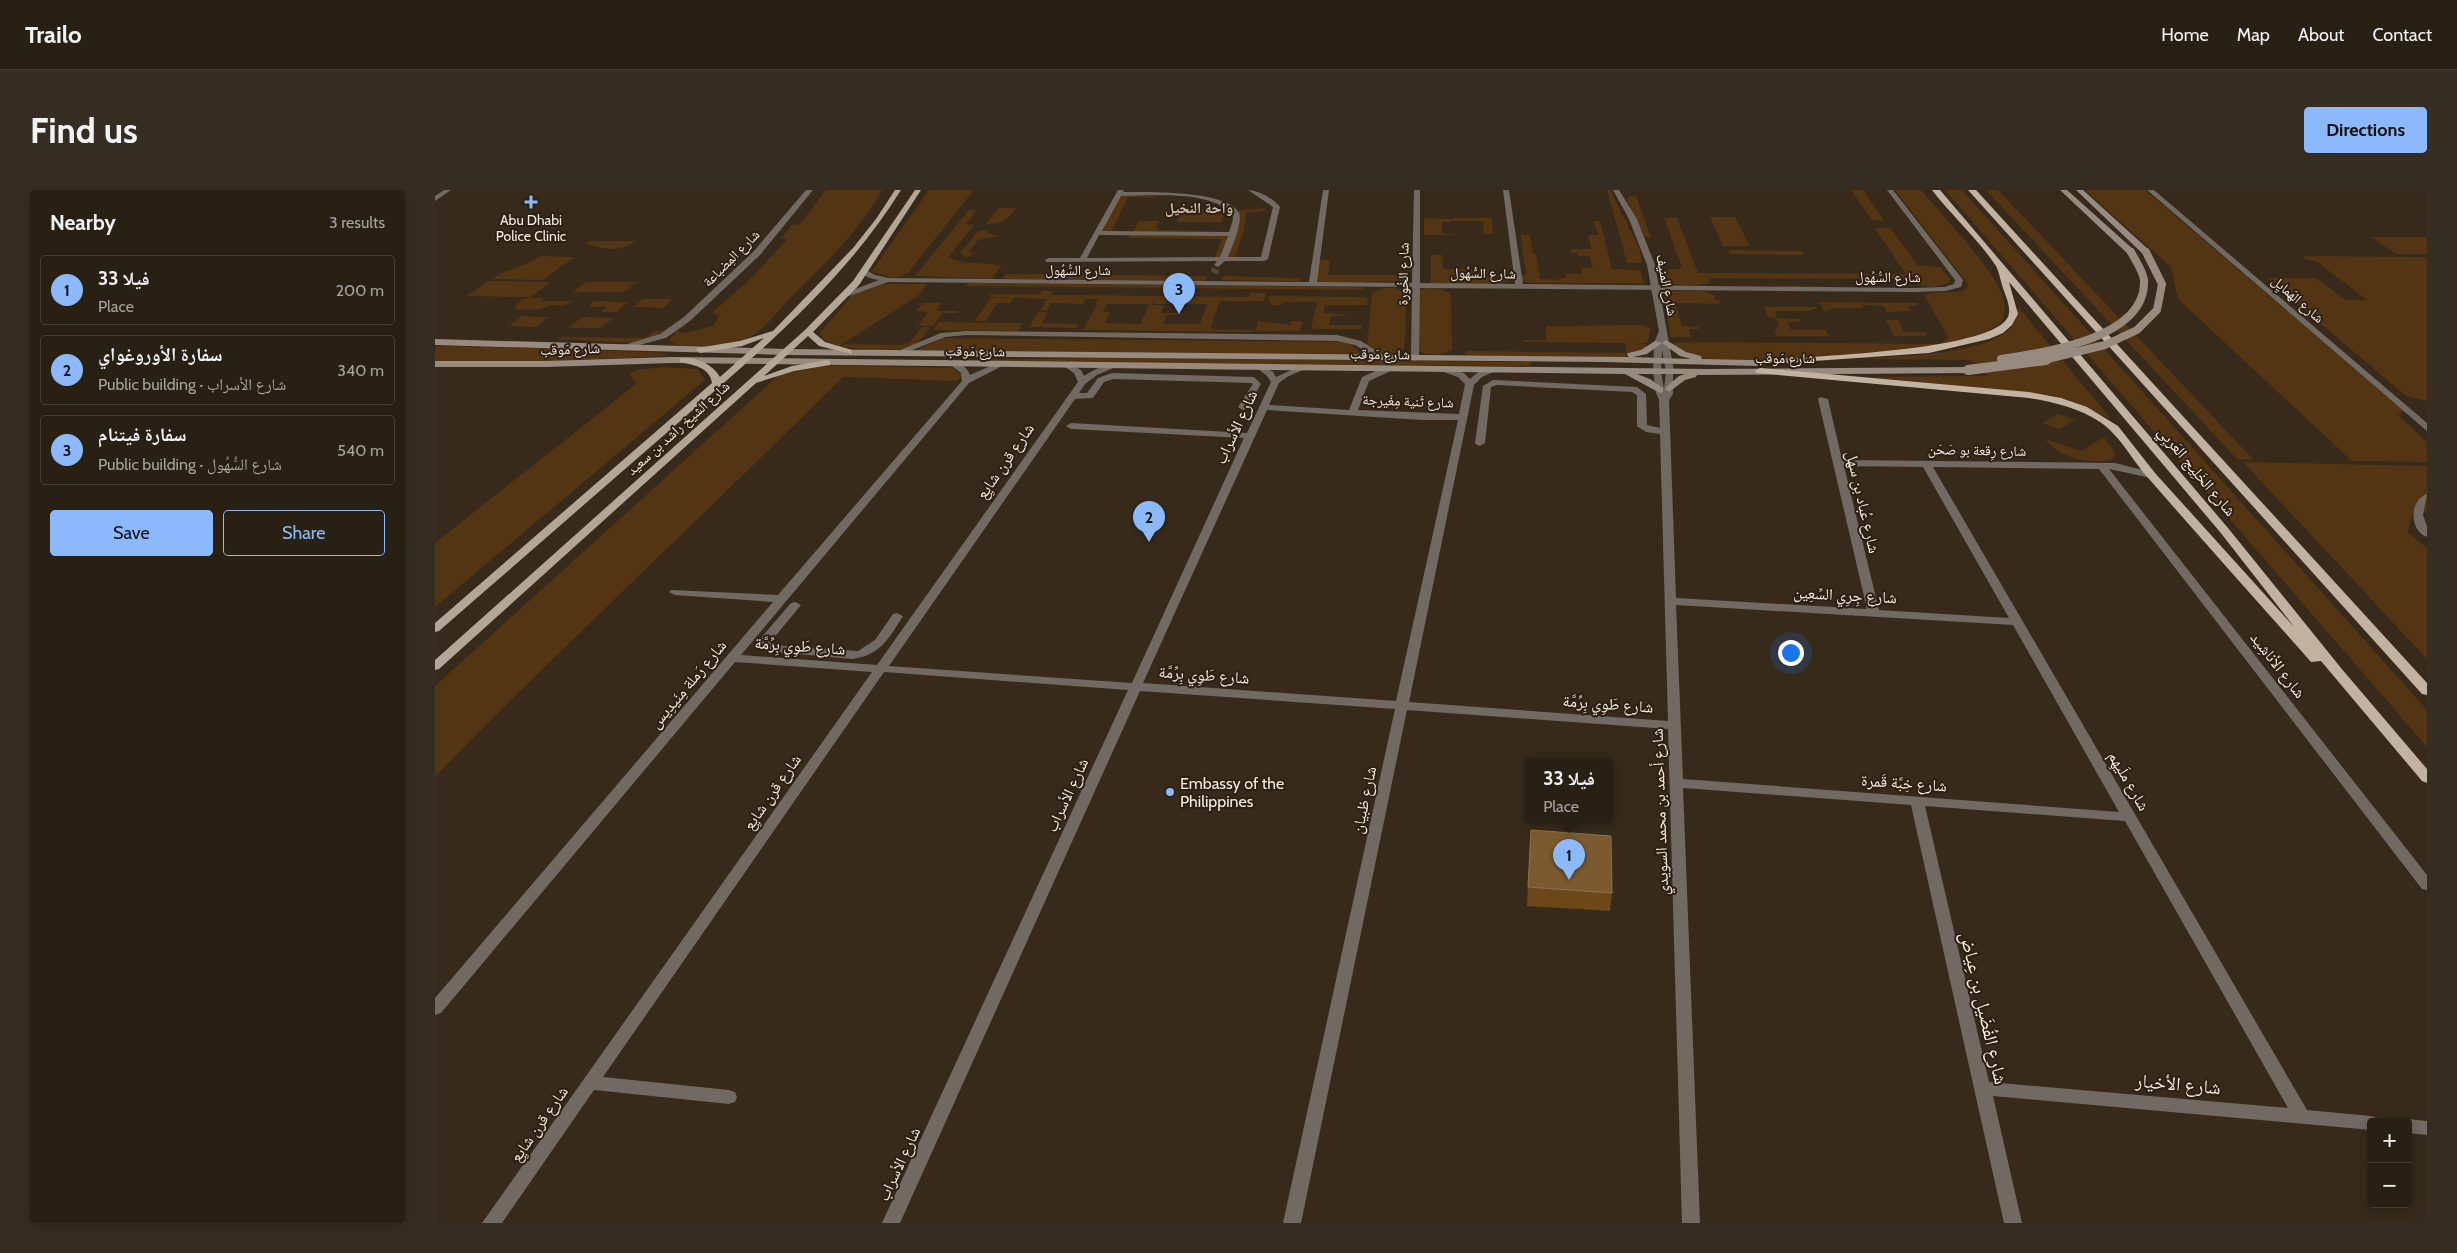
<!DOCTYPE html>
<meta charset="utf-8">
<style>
:root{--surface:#292014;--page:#352d22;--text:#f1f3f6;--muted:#a5a3a0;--line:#453e34;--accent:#8cb9fc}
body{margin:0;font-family:Cabin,"Noto Naskh Arabic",sans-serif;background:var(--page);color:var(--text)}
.controls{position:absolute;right:15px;bottom:15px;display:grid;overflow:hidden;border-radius:5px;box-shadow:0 2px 12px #0003}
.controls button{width:45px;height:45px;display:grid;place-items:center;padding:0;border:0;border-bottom:1px solid var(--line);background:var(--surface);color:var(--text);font:25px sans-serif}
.you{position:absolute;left:1355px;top:462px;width:18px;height:18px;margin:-12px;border:4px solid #fff;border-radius:50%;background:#1a73e8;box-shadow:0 0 0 8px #1a73e833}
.badge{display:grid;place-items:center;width:32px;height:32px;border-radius:50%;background:var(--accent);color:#111;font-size:16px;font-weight:700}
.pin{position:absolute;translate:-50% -41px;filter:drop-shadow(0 1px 2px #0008)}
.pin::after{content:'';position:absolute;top:26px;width:18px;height:15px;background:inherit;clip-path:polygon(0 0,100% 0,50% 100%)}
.popup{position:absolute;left:1090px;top:568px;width:88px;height:65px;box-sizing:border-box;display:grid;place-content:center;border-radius:5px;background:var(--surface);filter:drop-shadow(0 1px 4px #0005);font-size:16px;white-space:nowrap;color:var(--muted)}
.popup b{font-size:19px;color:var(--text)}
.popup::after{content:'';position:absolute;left:50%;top:100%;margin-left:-10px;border:10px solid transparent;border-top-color:var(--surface)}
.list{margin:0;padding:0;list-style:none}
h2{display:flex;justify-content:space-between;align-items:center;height:65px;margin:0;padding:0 20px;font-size:21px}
h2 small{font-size:16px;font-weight:400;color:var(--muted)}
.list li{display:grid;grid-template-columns:32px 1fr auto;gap:15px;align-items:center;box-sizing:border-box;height:70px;margin:0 10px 10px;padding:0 10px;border:1px solid var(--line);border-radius:5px}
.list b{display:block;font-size:19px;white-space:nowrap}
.list p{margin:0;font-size:16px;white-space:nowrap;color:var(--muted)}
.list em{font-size:16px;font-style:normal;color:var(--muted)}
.actions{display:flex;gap:10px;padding:15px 20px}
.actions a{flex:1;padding:11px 0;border:1px solid var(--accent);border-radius:5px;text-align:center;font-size:18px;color:var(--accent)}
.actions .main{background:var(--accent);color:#111}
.map{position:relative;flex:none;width:1992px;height:1033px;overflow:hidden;border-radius:5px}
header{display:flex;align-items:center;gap:30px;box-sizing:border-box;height:70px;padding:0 25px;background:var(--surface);border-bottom:1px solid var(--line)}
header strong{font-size:24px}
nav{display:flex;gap:28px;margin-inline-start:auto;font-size:18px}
.intro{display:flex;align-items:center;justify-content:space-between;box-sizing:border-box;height:120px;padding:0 30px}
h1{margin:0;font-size:35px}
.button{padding:12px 22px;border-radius:5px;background:var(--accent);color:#111;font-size:18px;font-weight:700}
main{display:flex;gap:30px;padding:0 30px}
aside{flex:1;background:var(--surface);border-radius:5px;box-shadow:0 2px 12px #0003}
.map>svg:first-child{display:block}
.green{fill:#533513;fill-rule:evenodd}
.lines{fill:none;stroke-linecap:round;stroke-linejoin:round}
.minor-tunnel{stroke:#544739;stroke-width:8;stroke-dasharray:8 4;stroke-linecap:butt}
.minor{fill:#716962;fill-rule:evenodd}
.tertiary{fill:#716962;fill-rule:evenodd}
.secondary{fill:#978b80;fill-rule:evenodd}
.primary{fill:#b4a697;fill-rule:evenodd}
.trunk{fill:#c2b2a2;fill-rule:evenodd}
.secondary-bridge-far1{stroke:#978b80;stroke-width:8}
.secondary-bridge{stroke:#978b80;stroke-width:10}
.wall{fill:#6c4819}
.building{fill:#7b5a2f;stroke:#8e714b}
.poi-dot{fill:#8cb9fc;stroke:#2d2012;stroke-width:2}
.labels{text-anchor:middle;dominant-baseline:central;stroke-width:4;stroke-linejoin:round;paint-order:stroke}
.far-poi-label{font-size:14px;fill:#f6ece3;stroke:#2d2012}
.far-street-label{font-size:14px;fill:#f6ece3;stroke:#2d2012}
.far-neighbourhood-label{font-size:15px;font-weight:bold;fill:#d0bead;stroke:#2d2012}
.street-label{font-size:16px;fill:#f6ece3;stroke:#2d2012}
.poi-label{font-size:16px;fill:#f6ece3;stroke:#2d2012;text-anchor:start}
.near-street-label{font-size:19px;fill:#f6ece3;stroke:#2d2012}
</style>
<header>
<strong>Trailo</strong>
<nav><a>Home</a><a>Map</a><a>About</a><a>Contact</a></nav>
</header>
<div class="intro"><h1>Find us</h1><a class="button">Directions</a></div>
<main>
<aside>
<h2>Nearby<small>3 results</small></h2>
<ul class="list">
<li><span class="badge">1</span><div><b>فيلا 33</b><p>Place</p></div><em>200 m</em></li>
<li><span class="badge">2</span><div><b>سفارة الأوروغواي</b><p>Public building · شارع الأسراب</p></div><em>340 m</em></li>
<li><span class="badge">3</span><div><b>سفارة فيتنام</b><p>Public building · شارع السُّهُول</p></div><em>540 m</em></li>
</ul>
<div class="actions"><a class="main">Save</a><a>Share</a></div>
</aside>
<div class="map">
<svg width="1992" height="1033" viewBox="0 0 1992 1033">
<rect width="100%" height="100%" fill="#372a1b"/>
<g class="green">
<path d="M391 0H447C424 43 387 76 353 110 341 123 330 139 315 147 299 155 280 156 262 156 253 156 241 157 234 150L242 141 251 143 278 136 284 126 277 123 312 92 353 49 346 48 357 35 365 34Z"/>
<polygon points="494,0 539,0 472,84 460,88 436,82"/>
<polygon points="1172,0 1175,0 1205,60 1207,73 1192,73"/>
<polygon points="1416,0 1428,0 1449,31 1437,30"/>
<path d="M1460 0H1486C1508 27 1556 75 1567 105 1571 115 1570 122 1567 132L1543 147 1469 161 1334 169H1275L1258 165 1238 156 1240 153 1253 152 1505 154 1513 147 1490 106C1502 98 1519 107 1532 98L1533 94Z"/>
<polygon points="1510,0 1527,0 1992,520 1992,557"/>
<polygon points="1551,0 1563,0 1819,270 1802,269"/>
<polygon points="1650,0 1710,0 1969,221 1963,225 1992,252 1992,272 1917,271 1743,109 1736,77"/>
<polygon points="684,6 720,6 719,8 693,7 677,40 685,41 685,42 666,42"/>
<polygon points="1201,6 1216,48 1210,47 1192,10 1193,7"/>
<path d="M563 18H581C572 31 567 34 551 34Z"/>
<polygon points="829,18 832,21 811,23 808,44 799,69 791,69 801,21"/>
<polygon points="534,20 542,20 531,34 539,35 513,68 527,72 567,75 556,89 480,86"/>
<polygon points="758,20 787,20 789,24 786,32 742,32 745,24 757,24"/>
<polygon points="1275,27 1300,27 1315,56 1288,56"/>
<polygon points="989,28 1017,29 1017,32 1007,32 1007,43 1022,45 989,45"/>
<polygon points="1018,28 1057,28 1058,44 1044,44 1049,43 1048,31 1018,31"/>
<path d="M1229 28H1242L1263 83 1471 84 1440 38H1456L1482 75 1505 77 1515 89 1514 93 1498 97 1483 95 1479 89 1274 88 1275 92C1263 96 1241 98 1230 91L1226 81 1247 78Z"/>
<polygon points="704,31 725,31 719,40 720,37 724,37 723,40 788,41 698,42"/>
<polygon points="1159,31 1165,31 1177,79 1205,80 1209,93 1094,93 1087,90 1086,85 1091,85 1086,45 1095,45 1098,63 1101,64 1105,89 1124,90 1124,88 1131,88 1131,84 1147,84 1146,78 1158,78 1155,66 1143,66 1142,63 1136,63 1136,59 1156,59 1153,45 1163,45"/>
<polygon points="552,39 553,43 563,46 543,50 533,62 538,63 534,67 530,67 525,63 542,42"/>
<polygon points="695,45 794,46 785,69 779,69 787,49 694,48"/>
<polygon points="1936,47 1992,47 1992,64 1961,64"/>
<path d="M155 51H200C186 63 168 59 151 54Z"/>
<polygon points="1293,60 1367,61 1369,65 1295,64"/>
<polygon points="996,65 1007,65 1008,79 1053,79 1054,84 1076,82 1077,90 1066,94 996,94"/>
<path d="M105 66 140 67 107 90 57 89C73 78 89 77 105 66Z"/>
<polygon points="1867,66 1992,67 1992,211 1971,206 1832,88 1881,88 1911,110 1932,110 1881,71 1872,70"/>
<polygon points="884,70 895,70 893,85 972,85 972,91 885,93 881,89"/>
<polygon points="570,84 772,86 770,91 567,89"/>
<polygon points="788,86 869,88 863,91 787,90"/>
<polygon points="53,91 116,92 96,107 31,106"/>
<polygon points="151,92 202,92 189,102 138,102"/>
<polygon points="534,93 927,97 930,98 927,100 528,96"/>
<polygon points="443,94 492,94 483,106 404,156 387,149 385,143 419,103"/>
<path d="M949 98H961L972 103 969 159C956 167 945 164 932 158L937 103Z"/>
<path d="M992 98 1009 100 1016 104 1017 160C1006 166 993 166 982 160L983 101Z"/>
<path d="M607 101H617L616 105 734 106 731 114H718L719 110 716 115H729L726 123H748L747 125H732L728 134H765L772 114H733L736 106 813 107 815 103H831L829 111H785L775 139 819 140 818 142 648 140 662 114H661L663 109H650L648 114 616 113 612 120H606L612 109 554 107 556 104H605ZM672 114H713L714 115 705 134 670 133 675 122H668Z"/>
<polygon points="1236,101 1268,101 1279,105 1281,110 1285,110 1286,114 1240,113 1247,136 1264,137 1264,139 1254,139 1256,147 1236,147 1228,104"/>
<polygon points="834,106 928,107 933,109 932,115 890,115 888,123 910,124 910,126 896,126 894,135 928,135 927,139 876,139 882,112 848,112 846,115 835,115 836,112 833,111"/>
<path d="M90 108H108L105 111H137C127 119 124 113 114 116 103 121 92 120 79 119L83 116H79Z"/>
<polygon points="556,108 579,108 575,113 562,113 551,131 539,131"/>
<polygon points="208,109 238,109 228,118 198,117"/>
<polygon points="159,111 193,112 181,122 166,122 171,117 153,117"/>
<polygon points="1382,112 1482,113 1483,116 1472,116 1477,121 1452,122 1449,116 1427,115 1428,118 1400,118 1389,121 1386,115 1398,115 1383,114"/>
<polygon points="488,113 506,113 502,121 523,121 522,123 507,123 498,136 483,136 493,122 481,121"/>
<polygon points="1329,117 1381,117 1382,119 1377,119 1377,121 1340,121 1342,128 1333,127"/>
<path d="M1585 119 1676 229 1639 212 1615 205 1433 187 1553 186 1536 170 1422 169C1458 166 1562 166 1580 132 1582 129 1581 123 1582 120Z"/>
<polygon points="603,122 613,122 607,133 644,134 641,138 594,137"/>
<polygon points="87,126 114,127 101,137 74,136"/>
<polygon points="148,127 179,128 164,138 132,138"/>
<polygon points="1341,128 1364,129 1366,132 1353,132 1356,140 1391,140 1394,146 1341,146 1339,141 1342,141 1341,137 1344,137"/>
<polygon points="1451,130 1463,130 1469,142 1490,142 1492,146 1459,146"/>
<polygon points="823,131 855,135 856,131 868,132 865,141 820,141"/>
<polygon points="504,132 588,133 583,141 498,140"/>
<polygon points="1208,135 1216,138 1212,153 1201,153 1212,154 1209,161 1194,165 1192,163 1189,167 1033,165 1029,163 1034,161 1191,163 1190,153 1087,152 1088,150 1111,150 1111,136"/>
<path d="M487 137H495C491 143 486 151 479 155 463 164 425 158 406 157L411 154 468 155 474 153Z"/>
<polygon points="220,141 228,141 216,149 201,153 122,149 127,147 209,148"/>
<polygon points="506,148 913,152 926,164 482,160"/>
<polygon points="0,156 114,158 232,163 228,166 96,172 0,171"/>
<polygon points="661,168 1096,172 1096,175 1083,176 471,171"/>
<path d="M381 175 518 178 527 185 522 191 408 187C273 322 133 450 0 587V496L344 185Z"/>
<polygon points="229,177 262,179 270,190 0,417 0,353 201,194 194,184 202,180"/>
<polygon points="1623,224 1640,230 1624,239 1607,233"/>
<path d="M1669 247 1681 264 1678 269C1654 275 1626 269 1610 249L1646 261Z"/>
<polygon points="1808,272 1992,276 1992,321 1977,325 1973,343 1992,358 1992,469"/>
</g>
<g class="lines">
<polyline class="minor-tunnel" points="779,83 781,79"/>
<g class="minor">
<polygon points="9,0 16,0 0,11 0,6"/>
<polygon points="371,0 378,0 325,65 255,131 231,148 189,159 189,155 225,144 249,127 319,61"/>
<path d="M683 0H689L688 2C713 2 792 0 804 23 808 31 797 58 793 67H826L838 17 813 0C823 0 839 9 845 17L833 69 829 71H790L783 77 779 75 782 71 611 72 610 70 614 68H645ZM686 6C718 6 772 0 797 23L798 29 794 42 667 41ZM664 45 793 46 785 67 652 68Z"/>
<path d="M888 0H894L882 92 977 93 979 0H985V93L1080 94 1068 0H1074L1088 94 1479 98 1509 97 1519 94 1520 90 1452 0H1458L1528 90 1526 97 1510 101 1479 102 985 98 984 168 980 171 976 168 977 97 453 92 414 106 407 104 444 90C436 89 430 87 425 81L429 79 440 85 453 88 874 92Z"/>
<polygon points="1712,0 1719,0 1992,233 1992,241"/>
<polygon points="531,141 902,145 926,151 951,167 944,169 920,155 902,151 531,145 510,147 462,166 458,163 506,143"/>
<path d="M517 172C524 171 533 178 535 185L562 173 569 175 534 193 306 465 442 475 643 192 639 183 627 175 631 172 646 180 649 186C657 181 675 170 683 176L662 185 650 194 644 203H652L663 188 677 183 819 187 826 194 811 219 808 220 803 217 818 194 816 193 678 189 669 192 658 208 640 209 454 476 697 493 809 248 636 239 631 236 636 233 812 243 836 192 832 186 821 177 825 174 838 182 841 187 867 175 874 177 852 187 844 193 834 215 914 220 927 187 952 176H958V180L934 191 923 220 1024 224 1030 194 1023 187 1006 181V177L1029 183 1035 189C1042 182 1057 173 1065 179L1047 187 1039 195 974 512 1233 531 1225 244 1211 242 1202 236V205L1197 202 1062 195 1056 197 1050 253 1045 256 1042 255 1040 253 1048 196 1058 190 1202 197 1211 204 1212 235 1225 238 1224 210 1221 203 1218 181 1222 178 1226 181 1229 199 1231 181 1238 179V204L1234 210 1241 408 1432 419 1383 209 1385 207 1393 209 1407 270 1680 273 1720 283 1721 285 1716 288 1674 279 1992 685V700L1987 699 1664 279 1498 277 1872 920 1936 926 1942 928 1944 932H1936V940L1558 906 1587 1033H1569L1476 615 1248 598 1265 1033H1247L1233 539 972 520 866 1033H848L960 519 705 501 465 1033H447L693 500 449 482 168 887 294 900 300 902 302 907 300 912 294 914 159 900 67 1033H47L437 482 300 472 6 823 0 825V808L338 412 240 405 234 402 236 400 343 405 527 191 526 183 517 176ZM832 220 987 230H1023L961 511 708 493ZM1409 276 1488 277 1574 428 1444 420ZM1241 415 1578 435 1684 622 1248 589ZM1490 616 1690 631 1853 918 1554 892Z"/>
<path d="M1992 304 1988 325 1992 336V347C1974 341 1974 310 1992 304Z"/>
<path d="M360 412 366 415 338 449 337 455 423 461 440 450 458 424 462 423 468 426C454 448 446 465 417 469L330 461 324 454 326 448 356 413Z"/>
<polygon points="1973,929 1992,931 1992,945 1973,943 1973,932 1966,932"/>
</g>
<polygon class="tertiary" points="1178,0 1184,0 1202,29 1220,75 1239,181 1238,183 1231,181 1227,160 1226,181 1222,184 1218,181 1219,153 1224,141 1212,75 1194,29"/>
<g class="secondary">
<polygon points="1625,0 1632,0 1699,60 1699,64 1693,64"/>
<polygon points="1641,0 1648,0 1714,60 1714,64 1708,64"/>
<path d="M0 149 351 159 1194 167 1192 165 1193 163 1206 160 1220 151 1227 153 1231 150 1251 162 1266 166 1267 169 1322 170 1326 173 1322 176 1167 172 351 165 0 155ZM1227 153 1245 166 1256 169 1198 167 1212 164Z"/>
<polygon points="236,167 1273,179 1533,177 1537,180 1533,183 1262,185 1261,187 1250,190 1234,202 1230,199 1231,197 1244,186 1250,184 1202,184 1215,189 1228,198 1228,202 1225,203 1190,184 236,173 111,177 0,177 0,171 111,171"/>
</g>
<g class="primary">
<path d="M460 0H466C408 93 324 162 243 233 163 302 84 372 4 441L0 442V433L277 193C275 177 258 175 245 172V168C259 166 278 174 285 187L329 148 307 156 265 163 261 160 262 158 305 151 338 141 418 58 441 29Z"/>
<polygon points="480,0 486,0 424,95 378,142 390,152 417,160 417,164 384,156 373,146 329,186 357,176 392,170 395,171 395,175 359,181 321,193 4,479 0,480 0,470 370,140 418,91"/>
</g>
<g class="trunk">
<path d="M1497 0H1505L1793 338 1906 478 1992 579V593L1987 591 1886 471 1876 472C1822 411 1768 351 1715 290 1698 272 1686 246 1665 232 1644 218 1619 212 1594 208L1322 183 1320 181 1325 178 1594 202 1626 208 1652 217 1683 236 1720 283 1860 438 1785 342 1574 92 1583 124 1577 135 1568 143 1554 149 1494 163 1320 175V171L1323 170C1359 167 1571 162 1574 123 1575 115 1571 107 1569 101 1566 93 1564 81 1561 76 1543 49 1517 26 1497 0Z"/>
<polygon points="1533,0 1541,0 1992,493 1992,505 1987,504"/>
</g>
<g class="secondary-bridge-far1">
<path d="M1566 169C1609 163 1712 148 1709 90 1708 81 1700 70 1696 62"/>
<polyline points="1604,171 1670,155 1702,140 1722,120 1727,94 1711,62"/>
</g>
<polyline class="secondary-bridge" points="1533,180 1611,170"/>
</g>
<polygon class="wall" points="1096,640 1177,703 1175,721 1092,716"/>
<polygon class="building" points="1096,640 1176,646 1177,703 1093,697"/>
<g class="poi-dot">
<path d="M93.5 4.5h5v5h5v5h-5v5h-5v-5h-5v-5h5z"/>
<circle cx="735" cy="602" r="5"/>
</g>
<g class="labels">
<g class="far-poi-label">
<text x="96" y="30">Abu Dhabi<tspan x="96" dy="16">Police Clinic</tspan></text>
</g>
<g class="far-street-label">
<text transform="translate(296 68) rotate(-45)">شارع المِضباعة</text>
<text x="643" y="80">شارع السُّهُول</text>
<text transform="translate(1048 83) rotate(1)">شارع السُّهُول</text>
<text transform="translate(968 84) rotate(-89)">شارع الخُورة</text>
<text x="1453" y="87">شارع السُّهُول</text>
<text transform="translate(1232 95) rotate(79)">شارع المنيف</text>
<text transform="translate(1863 109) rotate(41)">شارع الهَمايِل</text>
<text transform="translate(135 159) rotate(-2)">شارع مَوقب</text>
<text transform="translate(540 161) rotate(1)">شارع مَوقب</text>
<text transform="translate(945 164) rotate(1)">شارع مَوقب</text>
<text x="1350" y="168">شارع مَوقب</text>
<text transform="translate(973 211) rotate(2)">شارع ثَنية مِغَيرجة</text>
<text transform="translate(243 238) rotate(-42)">شارع الشيخ راشد بن سعيد</text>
<text transform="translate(1542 260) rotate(1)">شارع رِقعة بو صَحَن</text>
</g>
<g class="far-neighbourhood-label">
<text x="764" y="18">واحة النخيل</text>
</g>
<g class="street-label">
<text transform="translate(801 237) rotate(-65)">شارع الأسراب</text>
<text transform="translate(570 271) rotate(-55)">شارع قرن شايِع</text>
<text transform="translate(1762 281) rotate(50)">شارع الخَلِيج العَربِي</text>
<text transform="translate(1428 312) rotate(77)">شارع عُباد بن سهل</text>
<text transform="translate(1410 405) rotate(3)">شارع جِرِي السِّعِين</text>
<text transform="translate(365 456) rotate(4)">شارع طَوِي بِرِّمَّة</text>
<text transform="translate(1843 475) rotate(52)">شارع الأناشِيد</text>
<text transform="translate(769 485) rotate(4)">شارع طَوِي بِرِّمَّة</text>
<text transform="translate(253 494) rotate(-50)">شارع رَملة مِنَيدِيس</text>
<text transform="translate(1173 514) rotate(4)">شارع طَوِي بِرِّمَّة</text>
<text transform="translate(1694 591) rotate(60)">شارع ملَيهِم</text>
<text transform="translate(1469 593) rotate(4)">شارع خِبَّة قَمرة</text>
<text transform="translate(337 602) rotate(-55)">شارع قرن شايِع</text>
<text transform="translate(632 605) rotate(-65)">شارع الأسراب</text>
<text transform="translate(929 610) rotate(-78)">شارع ظبيان</text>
<text transform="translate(1225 622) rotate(-92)">شارع أحمد بن محمد السويدي</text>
<text transform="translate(104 934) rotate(-55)">شارع قرن شايِع</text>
<text transform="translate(464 974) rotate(-65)">شارع الأسراب</text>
</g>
<g class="poi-label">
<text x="745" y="593">Embassy of the<tspan x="745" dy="18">Philippines</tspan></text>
</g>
<g class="near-street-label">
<text transform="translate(1549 818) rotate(77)">شارع الفُضَيل بن عِياض</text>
<text transform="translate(1743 894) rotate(5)">شارع الأخيار</text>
</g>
</g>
</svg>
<div class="controls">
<button>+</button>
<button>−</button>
</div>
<div class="you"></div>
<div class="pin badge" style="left:1134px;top:690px">1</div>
<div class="popup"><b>فيلا 33</b>Place</div>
<div class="pin badge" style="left:714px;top:352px">2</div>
<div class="pin badge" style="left:744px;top:124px">3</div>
</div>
</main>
